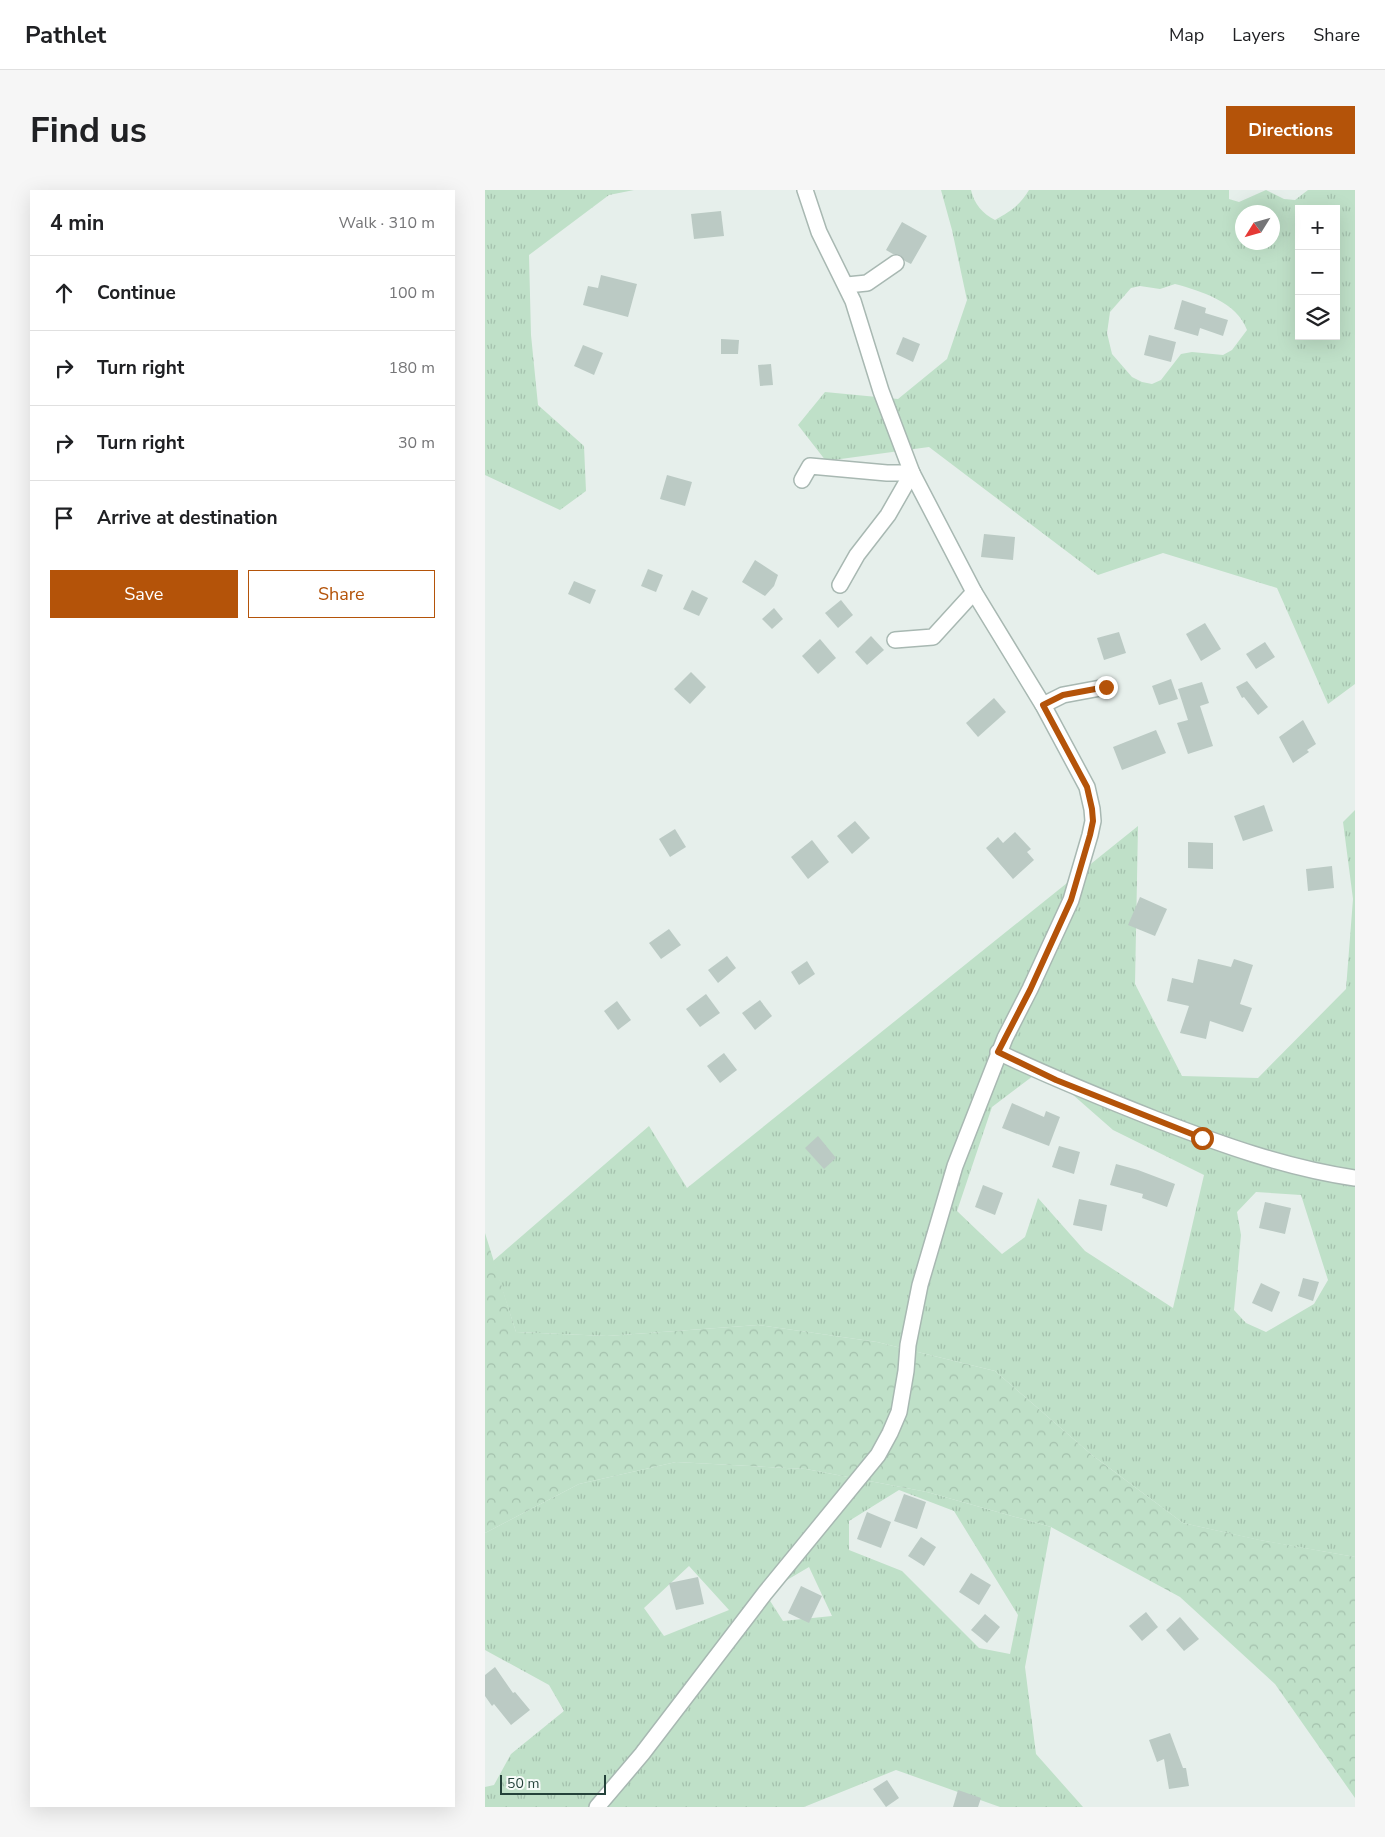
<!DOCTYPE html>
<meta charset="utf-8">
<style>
:root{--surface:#fff;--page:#f6f6f6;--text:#202124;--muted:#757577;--line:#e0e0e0;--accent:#b45309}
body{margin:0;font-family:"Nunito Sans",sans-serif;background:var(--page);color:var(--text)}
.controls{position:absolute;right:15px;top:15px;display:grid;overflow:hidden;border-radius:0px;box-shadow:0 5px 20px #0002}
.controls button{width:45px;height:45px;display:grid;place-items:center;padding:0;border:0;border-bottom:1px solid var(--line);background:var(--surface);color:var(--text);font:25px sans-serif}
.compass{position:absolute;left:750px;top:15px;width:45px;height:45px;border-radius:50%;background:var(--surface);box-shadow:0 5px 20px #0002;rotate:233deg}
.scale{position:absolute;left:15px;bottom:12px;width:106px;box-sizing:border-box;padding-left:5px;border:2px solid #24423a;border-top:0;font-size:14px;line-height:18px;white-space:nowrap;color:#24423a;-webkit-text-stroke:4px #f7fbf9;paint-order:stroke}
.stop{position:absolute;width:15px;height:15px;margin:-11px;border:4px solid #b45309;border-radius:50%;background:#fff}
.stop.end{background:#b45309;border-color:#fff;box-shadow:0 1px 5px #0008}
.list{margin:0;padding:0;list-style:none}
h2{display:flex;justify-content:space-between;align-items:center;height:65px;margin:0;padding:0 20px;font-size:21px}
h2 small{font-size:16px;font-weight:400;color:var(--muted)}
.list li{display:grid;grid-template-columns:32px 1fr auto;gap:15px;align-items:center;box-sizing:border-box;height:75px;padding:0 20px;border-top:1px solid var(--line)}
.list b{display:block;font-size:19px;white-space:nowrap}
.list em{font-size:16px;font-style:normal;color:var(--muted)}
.actions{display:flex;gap:10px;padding:15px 20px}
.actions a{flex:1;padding:11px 0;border:1px solid var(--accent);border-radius:0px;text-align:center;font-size:18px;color:var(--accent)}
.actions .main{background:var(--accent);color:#fff}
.icon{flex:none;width:28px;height:28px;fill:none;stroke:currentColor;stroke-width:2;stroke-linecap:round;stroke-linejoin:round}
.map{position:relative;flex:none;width:870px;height:1617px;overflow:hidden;border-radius:0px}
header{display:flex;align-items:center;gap:30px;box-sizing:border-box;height:70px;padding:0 25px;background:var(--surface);border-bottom:1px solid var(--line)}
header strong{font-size:24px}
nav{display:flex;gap:28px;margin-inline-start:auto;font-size:18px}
.intro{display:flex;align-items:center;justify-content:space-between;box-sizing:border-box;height:120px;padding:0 30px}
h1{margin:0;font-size:35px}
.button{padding:12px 22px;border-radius:0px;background:var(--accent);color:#fff;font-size:18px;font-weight:700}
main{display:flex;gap:30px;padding:0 30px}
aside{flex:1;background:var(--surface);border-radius:0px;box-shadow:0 5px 20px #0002}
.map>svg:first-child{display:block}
.grass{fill:url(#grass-tufts);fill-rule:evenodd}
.forest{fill:url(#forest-crowns)}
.building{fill:#bbcac4}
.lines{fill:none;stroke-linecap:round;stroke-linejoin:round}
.street-casing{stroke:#a8b8b2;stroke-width:18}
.street{stroke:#fff;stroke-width:15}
.route{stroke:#b45309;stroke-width:6}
</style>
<header>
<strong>Pathlet</strong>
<nav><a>Map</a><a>Layers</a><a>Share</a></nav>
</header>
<div class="intro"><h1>Find us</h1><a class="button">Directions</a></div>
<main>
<aside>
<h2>4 min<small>Walk · 310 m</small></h2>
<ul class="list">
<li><svg class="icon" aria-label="ahead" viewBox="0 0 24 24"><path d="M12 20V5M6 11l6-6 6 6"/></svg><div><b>Continue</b></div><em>100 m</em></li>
<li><svg class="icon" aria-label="right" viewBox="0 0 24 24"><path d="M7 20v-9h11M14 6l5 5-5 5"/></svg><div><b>Turn right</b></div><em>180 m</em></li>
<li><svg class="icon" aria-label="right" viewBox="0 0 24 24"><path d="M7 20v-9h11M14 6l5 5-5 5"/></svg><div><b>Turn right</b></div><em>30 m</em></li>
<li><svg class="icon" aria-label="arrive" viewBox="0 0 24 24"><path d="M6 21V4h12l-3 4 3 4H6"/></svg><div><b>Arrive at destination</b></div></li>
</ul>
<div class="actions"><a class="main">Save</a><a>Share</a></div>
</aside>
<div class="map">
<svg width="870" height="1617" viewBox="0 0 870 1617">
<defs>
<pattern id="grass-tufts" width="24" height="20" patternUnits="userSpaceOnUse" patternTransform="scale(1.25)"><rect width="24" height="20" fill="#bfe0c8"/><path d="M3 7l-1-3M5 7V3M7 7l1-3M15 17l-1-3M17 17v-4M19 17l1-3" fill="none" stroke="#a4c1ad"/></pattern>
<pattern id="forest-crowns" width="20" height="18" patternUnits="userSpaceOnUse" patternTransform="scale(1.25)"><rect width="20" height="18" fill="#bfe0c8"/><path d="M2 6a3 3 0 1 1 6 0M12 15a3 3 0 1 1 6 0" fill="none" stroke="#a4c1ad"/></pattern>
</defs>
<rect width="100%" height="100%" fill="#e6efeb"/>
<g class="grass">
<polygon points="0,0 149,0 124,5 44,65 46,145 53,215 99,256 101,301 75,320 0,285"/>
<path d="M456 0H486C489 14 498 24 510 30 526 21 535 15 544 0H744V9L754 12 781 0 799 9 810 10 823 0H870V494L843 514 792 398 678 363 613 385 444 257 341 271 313 235 340 202 413 209 462 169 482 110 467 40ZM814 19H851V146H814ZM758 22H788V52H758ZM690 94C716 101 752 112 762 140L747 160 738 165 707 162 696 164 676 190 667 194 657 192 647 187 627 164 622 143 625 122 646 98 655 96 675 99Z"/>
<path d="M870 620V1367L774 1350 698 1333 607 1265 510 1181 392 1152 273 1135 122 1146 31 1142 8 1071 164 936 202 998 653 636 650 794 697 886 773 888 861 799 868 709 858 632ZM548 886 571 890 628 940 719 985 688 1118 600 1061 553 1008 540 1047 517 1064 472 1021 507 917ZM771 1002 816 1005 843 1090 829 1114 781 1142 761 1133 749 1120 756 1045 752 1022Z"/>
<path d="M191 1272 321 1279 442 1302 566 1337 540 1477 551 1564 598 1617H515L411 1580 319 1617H0V1597L9 1595 26 1564 79 1521 64 1495 0 1460V1343L94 1294ZM414 1300 469 1321 533 1425 525 1464 494 1458 417 1381 364 1360V1331ZM204 1376 244 1420 179 1446 159 1418ZM324 1377 347 1426 298 1431 280 1403Z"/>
</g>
<polygon class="forest" points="0,1043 31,1142 122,1146 273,1135 392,1152 510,1181 607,1265 698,1333 775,1350 870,1367 870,1608 790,1494 695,1407 566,1337 442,1302 321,1279 191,1272 94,1294 0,1343"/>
<g class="building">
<polygon points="236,21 239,46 209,49 206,24"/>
<polygon points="417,32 442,46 426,74 420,71 415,65 408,64 401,60"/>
<polygon points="116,85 152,94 143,127 98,115 103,96 113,98"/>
<polygon points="697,110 721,118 720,123 743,130 738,146 715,138 713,146 689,139"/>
<polygon points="664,145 691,152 686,172 659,165"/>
<polygon points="418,147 435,154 428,172 411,164"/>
<polygon points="236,149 254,150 253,164 236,164"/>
<polygon points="98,155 118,163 109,185 89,176"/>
<polygon points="286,174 288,195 275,196 273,175"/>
<polygon points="182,285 207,292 200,316 175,309"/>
<polygon points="499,344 530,347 528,370 496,367"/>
<polygon points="270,370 293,385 289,396 280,406 257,392"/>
<polygon points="163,379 178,385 171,402 156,396"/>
<polygon points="89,391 111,400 105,414 83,404"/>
<polygon points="207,400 223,408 214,426 198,419"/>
<polygon points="356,410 368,425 353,438 340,423"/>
<polygon points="289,418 298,429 287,439 277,429"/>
<polygon points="720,433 736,459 716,471 701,444"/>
<polygon points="634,442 641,463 619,470 612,448"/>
<polygon points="386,446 399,460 382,475 370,462"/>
<polygon points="335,449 351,468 333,484 317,466"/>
<polygon points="780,452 790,467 771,479 761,464"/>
<polygon points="206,482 221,497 205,514 189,499"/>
<polygon points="686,489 693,509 674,515 667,496"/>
<polygon points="762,491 783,517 773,525 759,507 757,508 751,497"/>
<polygon points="717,492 724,513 715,516 728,556 703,564 692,533 703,530 693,499"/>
<polygon points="509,508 521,522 493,547 481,533"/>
<polygon points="818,530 831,554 822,560 824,562 808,573 794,547"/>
<polygon points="671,540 681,563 637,580 628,557"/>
<polygon points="779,615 788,641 758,651 749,626"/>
<polygon points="370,631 385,648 367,664 352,646"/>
<polygon points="190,639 201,657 185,667 174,649"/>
<polygon points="530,642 546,659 542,662 549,670 528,689 501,658 513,647 518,653"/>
<polygon points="327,650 344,672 323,689 306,667"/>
<polygon points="703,652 728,653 728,679 703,678"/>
<polygon points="847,676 849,698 823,701 821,679"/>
<polygon points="655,707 682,719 670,746 643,735"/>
<polygon points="184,739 196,755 176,769 164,753"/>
<polygon points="242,766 251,778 233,793 223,780"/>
<polygon points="713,769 746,777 749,769 768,775 755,814 767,818 758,842 725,831 721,849 695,843 704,816 682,811 687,788 708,793"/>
<polygon points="322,771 330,784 314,795 306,782"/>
<polygon points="221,804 235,823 215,837 201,819"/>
<polygon points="275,810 287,826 270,840 257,823"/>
<polygon points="132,811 146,830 133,840 119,821"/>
<polygon points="239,863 252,880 235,893 222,876"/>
<polygon points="527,913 559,927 561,921 575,927 564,956 517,938"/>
<polygon points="333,946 351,968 339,979 320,958"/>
<polygon points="574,956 595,962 589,984 567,977"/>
<polygon points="631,974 653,980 690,994 682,1017 657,1008 658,1004 625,995"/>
<polygon points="498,995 518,1003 510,1025 490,1017"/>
<polygon points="594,1009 622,1015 617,1041 588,1035"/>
<polygon points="780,1012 806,1018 800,1044 774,1038"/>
<polygon points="818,1088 834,1092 828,1111 813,1106"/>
<polygon points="776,1093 795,1102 787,1122 767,1113"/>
<polygon points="419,1304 441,1312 432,1339 409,1331"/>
<polygon points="382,1322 406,1332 396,1358 372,1349"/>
<polygon points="436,1347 451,1357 439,1376 423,1366"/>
<polygon points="486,1383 506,1395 494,1415 474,1402"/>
<polygon points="213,1387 219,1414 191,1420 184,1393"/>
<polygon points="316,1396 337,1406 324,1433 303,1423"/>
<polygon points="661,1422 673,1437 657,1451 644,1436"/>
<polygon points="500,1424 515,1437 502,1453 486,1440"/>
<polygon points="695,1427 714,1449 699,1461 681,1440"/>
<polygon points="10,1477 28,1503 30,1502 45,1520 26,1535 9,1514 7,1516 0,1506 0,1485"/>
<polygon points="685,1543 698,1578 701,1578 704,1596 684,1599 679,1569 672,1572 664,1550"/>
<polygon points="402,1590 414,1608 401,1617 388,1599"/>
<polygon points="473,1600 496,1608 493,1617 468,1617"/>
</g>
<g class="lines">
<defs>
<g id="street">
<polyline points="362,95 382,93 411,73"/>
<polyline points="317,290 325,276 402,283 427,283"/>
<polyline points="355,395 372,365 403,325 427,283"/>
<polyline points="410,450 448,447 489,402"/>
<polyline points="558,515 578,505 621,497"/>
<path d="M513 862C565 887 617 908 670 929 735 954 801 978 870 988"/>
<polyline points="112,1617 157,1564 280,1403 393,1265 405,1243 414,1222 421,1181 423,1155 435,1095 470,976 520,848 545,799 586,710 605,645 608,631 607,619 602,597 558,515 489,402 427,283 396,201 368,111 334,42 320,0"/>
</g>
</defs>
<use href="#street" class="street-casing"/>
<use href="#street" class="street"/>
</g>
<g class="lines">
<polyline class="route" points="621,497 578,505 558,515 602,597 607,619 608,631 605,645 586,710 545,800 513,862 571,890 717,948"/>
</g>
</svg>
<div class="controls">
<button>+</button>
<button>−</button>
<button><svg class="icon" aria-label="layers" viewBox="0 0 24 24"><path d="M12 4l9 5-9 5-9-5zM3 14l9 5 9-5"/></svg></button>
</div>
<svg class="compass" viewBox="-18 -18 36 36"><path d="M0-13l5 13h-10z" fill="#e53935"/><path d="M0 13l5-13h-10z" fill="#757577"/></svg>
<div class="scale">50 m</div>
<div class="stop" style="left:717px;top:948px"></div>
<div class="stop end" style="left:621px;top:497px"></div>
</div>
</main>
